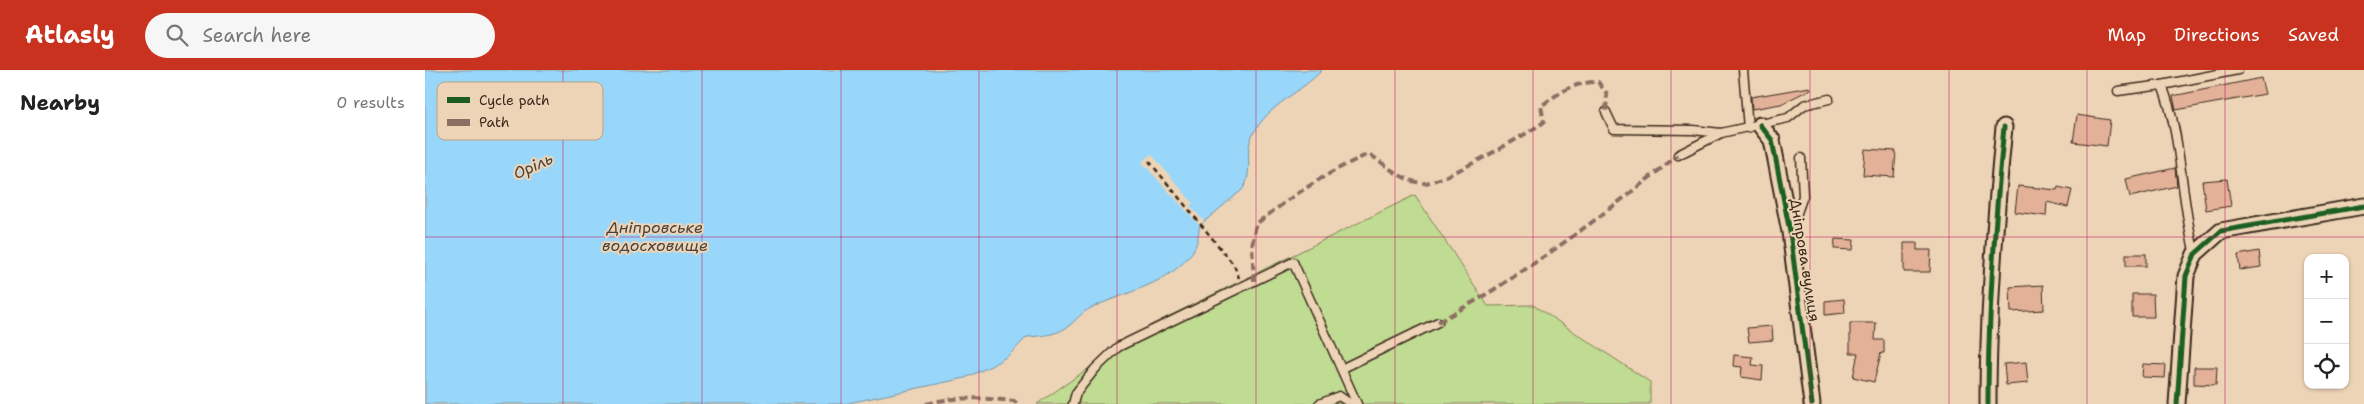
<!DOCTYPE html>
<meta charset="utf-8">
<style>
:root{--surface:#fff;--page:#f6f6f6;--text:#222;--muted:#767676;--line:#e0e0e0;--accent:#c8321e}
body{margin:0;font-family:"Shantell Sans",sans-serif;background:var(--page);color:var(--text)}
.controls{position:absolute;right:15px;bottom:15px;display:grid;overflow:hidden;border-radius:10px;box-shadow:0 1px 4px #0004}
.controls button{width:45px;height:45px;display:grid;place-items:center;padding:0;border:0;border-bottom:1px solid var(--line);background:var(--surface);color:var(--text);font:25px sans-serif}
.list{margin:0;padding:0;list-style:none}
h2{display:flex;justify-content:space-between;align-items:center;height:65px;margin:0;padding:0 20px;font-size:21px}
h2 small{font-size:16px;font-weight:400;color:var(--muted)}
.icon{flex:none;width:28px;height:28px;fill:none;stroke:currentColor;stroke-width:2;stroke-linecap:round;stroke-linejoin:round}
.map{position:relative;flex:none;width:1939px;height:334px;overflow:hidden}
header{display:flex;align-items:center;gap:30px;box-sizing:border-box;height:70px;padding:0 25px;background:var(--accent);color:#fff}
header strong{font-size:24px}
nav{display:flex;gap:28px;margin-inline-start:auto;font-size:18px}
.search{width:350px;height:45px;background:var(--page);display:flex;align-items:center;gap:12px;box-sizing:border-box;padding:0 18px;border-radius:28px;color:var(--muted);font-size:19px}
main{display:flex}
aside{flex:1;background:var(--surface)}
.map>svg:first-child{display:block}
.green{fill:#c0db92;stroke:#7e8258}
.water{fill:#99d7fa;stroke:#7392a2}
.pier{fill:#eed4b6}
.building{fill:#e2b198;stroke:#3b2a1e}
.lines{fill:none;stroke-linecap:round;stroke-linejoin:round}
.lane-casing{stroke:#3b2a1e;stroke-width:11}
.street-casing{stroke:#3b2a1e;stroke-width:19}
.path{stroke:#3b2a1e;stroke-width:2.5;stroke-dasharray:5 4;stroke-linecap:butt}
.lane{stroke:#eed4b6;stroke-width:8}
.street{stroke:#eed4b6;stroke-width:15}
.quiet{stroke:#8d6e63;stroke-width:4;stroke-dasharray:8 4;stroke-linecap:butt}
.cycleway-casing{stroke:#eed4b6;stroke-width:8}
.cycleway{stroke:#1b5e20;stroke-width:5}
.grid{fill:none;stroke:#c2185b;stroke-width:1;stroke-opacity:0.55}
.labels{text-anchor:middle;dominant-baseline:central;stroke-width:4;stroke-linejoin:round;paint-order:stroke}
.street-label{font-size:15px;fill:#3b2a1e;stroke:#eed4b6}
.water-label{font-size:16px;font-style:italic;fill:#49443f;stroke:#eed4b6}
.key{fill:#eed4b6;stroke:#b8a188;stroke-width:1}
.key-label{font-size:14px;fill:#3b2a1e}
</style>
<header>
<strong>Atlasly</strong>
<div class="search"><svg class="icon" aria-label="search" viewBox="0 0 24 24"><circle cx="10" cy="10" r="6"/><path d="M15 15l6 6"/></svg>Search here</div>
<nav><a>Map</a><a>Directions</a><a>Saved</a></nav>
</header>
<main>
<aside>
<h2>Nearby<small>0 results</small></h2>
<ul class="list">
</ul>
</aside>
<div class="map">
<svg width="1939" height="334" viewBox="0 0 1939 334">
<rect width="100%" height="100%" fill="#eed4b6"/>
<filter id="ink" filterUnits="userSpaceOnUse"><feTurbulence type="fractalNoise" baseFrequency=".02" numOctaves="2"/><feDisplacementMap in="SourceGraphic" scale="10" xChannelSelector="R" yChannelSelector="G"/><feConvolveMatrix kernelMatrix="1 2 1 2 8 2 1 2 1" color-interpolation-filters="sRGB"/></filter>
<g filter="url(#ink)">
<polygon class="green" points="990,125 1063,236 1108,235 1225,312 1225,334 612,334 726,255"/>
<path class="water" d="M0 0H897C877 22 844 34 828 64 818 82 830 102 817 120L775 155C773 164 773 173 768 181 746 214 700 222 666 238 657 242 652 249 645 255 633 265 617 266 602 267L584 285 566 296 540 308 419 334H0Z"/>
<polygon class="pier" points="726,84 768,133 765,136 779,151 775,156 717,92"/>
<g class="building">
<polygon points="1836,8 1840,24 1751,40 1748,26"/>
<polygon points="1385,17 1386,19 1356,34 1327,39 1326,27"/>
<polygon points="1652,45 1685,50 1682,76 1648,72"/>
<polygon points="1440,79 1471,81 1469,107 1438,105"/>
<polygon points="1750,98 1752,116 1705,127 1701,109"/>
<polygon points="1802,109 1806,136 1781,140 1777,111"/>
<polygon points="1593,116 1632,120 1633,117 1647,120 1643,137 1622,132 1621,146 1590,142"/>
<polygon points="1410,169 1429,170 1428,180 1409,179"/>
<polygon points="1479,173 1492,173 1492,180 1506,180 1505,202 1479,202"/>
<polygon points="1834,181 1836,197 1815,200 1813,185"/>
<rect x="1701" y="184" width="20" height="12"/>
<polygon points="1618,215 1619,240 1586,242 1585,217"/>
<polygon points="1707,224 1728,224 1729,247 1707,247"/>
<polygon points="1419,229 1420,243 1400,245 1400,231"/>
<polygon points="1425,253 1451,253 1450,270 1459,270 1459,283 1456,283 1449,312 1428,307 1433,283 1425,283"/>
<polygon points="1347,256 1348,270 1324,272 1322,258"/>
<polygon points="1309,285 1328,287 1327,295 1338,296 1337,310 1316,307 1317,297 1308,296"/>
<polygon points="1601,292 1603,313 1581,315 1579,294"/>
<polygon points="1718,294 1741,295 1740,308 1717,307"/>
<polygon points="1769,297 1792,297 1791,315 1769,314"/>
</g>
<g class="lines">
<defs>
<g id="lane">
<polyline points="1318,0 1323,58"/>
<path d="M1737 15C1758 69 1755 128 1770 184"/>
<polyline points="1693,21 1737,15 1813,0"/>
<polyline points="1181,42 1189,59 1268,60 1296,63"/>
<polyline points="1253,85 1296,63 1363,48 1379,35 1404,29"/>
<polyline points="1367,157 1378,126 1376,88"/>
<polyline points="918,298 1013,252"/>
<polyline points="648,334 651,323 670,299 693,277 868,192 932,334"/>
<polyline points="894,334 914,326 926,334"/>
</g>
<g id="street">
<polyline points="1335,55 1347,70 1365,162 1387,334"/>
<path d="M1563 334C1563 241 1570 149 1579 57"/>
<polyline points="1752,334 1761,206 1770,184 1796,161 1939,136"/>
</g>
</defs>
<use href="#lane" class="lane-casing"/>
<use href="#street" class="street-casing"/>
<polyline class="path" points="724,91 809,195 814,208"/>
<use href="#lane" class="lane"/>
<use href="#street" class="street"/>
<g class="quiet">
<path d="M829 211 827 176 831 154C866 127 903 101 944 84 960 94 978 112 998 113 1016 114 1102 64 1119 52L1116 36C1135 22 1149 12 1173 12L1182 24 1181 42"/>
<path d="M1013 252C1100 205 1176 147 1253 85"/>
<path d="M501 334C530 326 560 328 589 331L592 334"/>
</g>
<defs>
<g id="cycleway">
<polyline points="1335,55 1347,70 1365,162 1387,334"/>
<path d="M1563 334C1563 241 1570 149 1579 57"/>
<polyline points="1752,334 1761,206 1770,184 1796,161 1939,136"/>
</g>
</defs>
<use href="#cycleway" class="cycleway-casing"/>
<use href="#cycleway" class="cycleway"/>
</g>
</g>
<path class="grid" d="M138 0V334M277 0V334M416 0V334M554 0V334M692 0V334M831 0V334M970 0V334M1108 0V334M1246 0V334M1385 0V334M1524 0V334M1662 0V334M1800 0V334M0 167H1939"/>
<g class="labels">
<g class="street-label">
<text transform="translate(1380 190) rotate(81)">Дніпрова вулиця</text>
</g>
<g class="water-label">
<text transform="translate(108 96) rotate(-24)">Оріль</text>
<text x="230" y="157">Дніпровське<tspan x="230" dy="18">водосховище</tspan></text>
</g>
</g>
<rect x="12" y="12" width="166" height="58" rx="8" class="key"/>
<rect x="22" y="27" width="23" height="6" fill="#1b5e20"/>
<rect x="22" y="49" width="23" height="7" fill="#8d6e63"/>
<g class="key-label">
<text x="54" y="35">Cycle path</text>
<text x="54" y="57">Path</text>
</g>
</svg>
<div class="controls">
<button>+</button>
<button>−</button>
<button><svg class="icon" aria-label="locate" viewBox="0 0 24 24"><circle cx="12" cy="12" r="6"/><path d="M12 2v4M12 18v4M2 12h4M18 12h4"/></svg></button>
</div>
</div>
</main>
